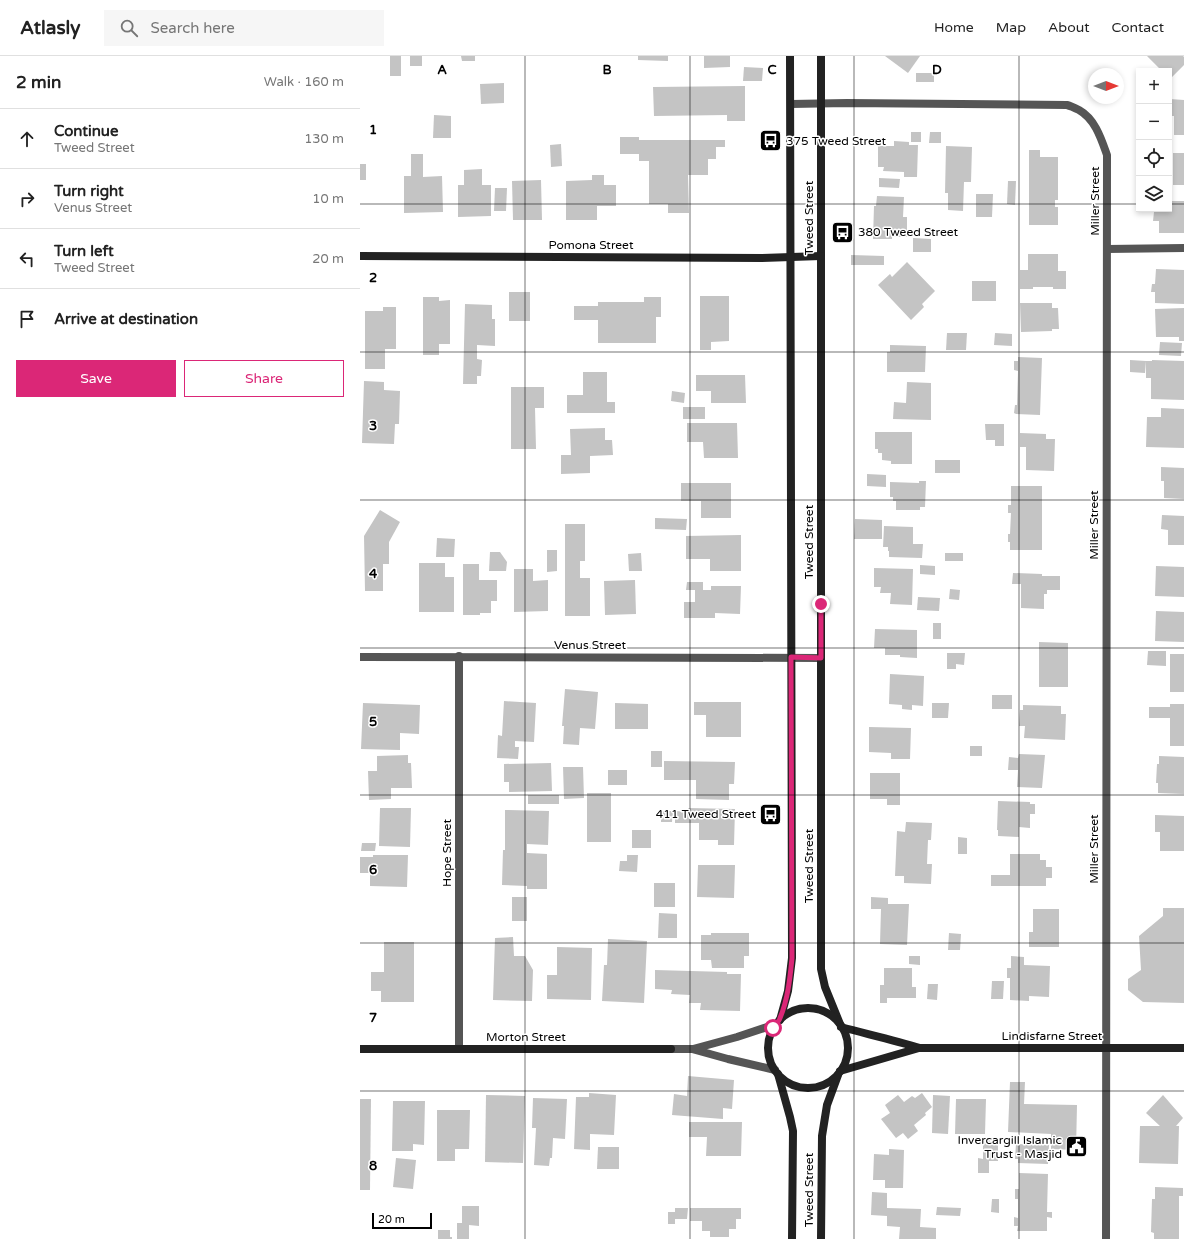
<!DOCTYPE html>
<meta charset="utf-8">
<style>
:root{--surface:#fff;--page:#f6f6f6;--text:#222;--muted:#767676;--line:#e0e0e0;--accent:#db2777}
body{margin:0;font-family:"Varela Round",sans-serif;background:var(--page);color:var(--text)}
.controls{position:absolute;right:12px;top:12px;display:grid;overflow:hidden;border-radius:0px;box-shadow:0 2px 6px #0003}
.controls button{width:36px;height:36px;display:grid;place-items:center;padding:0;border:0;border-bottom:1px solid var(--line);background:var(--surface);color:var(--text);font:20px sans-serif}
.compass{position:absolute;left:728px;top:12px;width:36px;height:36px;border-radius:50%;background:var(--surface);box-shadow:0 2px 6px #0003;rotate:90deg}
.scale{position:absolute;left:12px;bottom:10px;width:60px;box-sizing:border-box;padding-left:4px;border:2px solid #000;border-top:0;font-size:11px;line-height:14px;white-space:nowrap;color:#000;-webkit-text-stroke:3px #fff;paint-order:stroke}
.stop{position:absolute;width:12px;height:12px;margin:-9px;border:3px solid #db2777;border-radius:50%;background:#fff}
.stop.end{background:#db2777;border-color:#fff;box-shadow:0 1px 4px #0008}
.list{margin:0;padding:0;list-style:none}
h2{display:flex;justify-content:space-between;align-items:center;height:52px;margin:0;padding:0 16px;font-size:17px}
h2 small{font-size:13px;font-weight:400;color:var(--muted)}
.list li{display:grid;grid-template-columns:26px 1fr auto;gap:12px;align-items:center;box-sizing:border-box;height:60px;padding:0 16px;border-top:1px solid var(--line)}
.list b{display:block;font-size:15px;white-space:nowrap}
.list p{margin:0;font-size:13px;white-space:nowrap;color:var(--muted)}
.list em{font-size:13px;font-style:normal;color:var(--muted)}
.actions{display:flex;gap:8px;padding:12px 16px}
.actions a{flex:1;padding:9px 0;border:1px solid var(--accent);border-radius:0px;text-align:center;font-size:14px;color:var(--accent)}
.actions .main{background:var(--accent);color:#fff}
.icon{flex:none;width:22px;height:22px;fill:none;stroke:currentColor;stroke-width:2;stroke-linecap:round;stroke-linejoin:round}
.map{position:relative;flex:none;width:824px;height:1183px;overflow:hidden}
header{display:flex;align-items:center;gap:24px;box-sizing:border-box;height:56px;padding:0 20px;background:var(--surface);border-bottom:1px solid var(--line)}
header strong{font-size:19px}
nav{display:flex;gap:22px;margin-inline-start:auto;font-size:14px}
.search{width:280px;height:36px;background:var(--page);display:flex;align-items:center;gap:10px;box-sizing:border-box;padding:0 14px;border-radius:0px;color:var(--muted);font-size:15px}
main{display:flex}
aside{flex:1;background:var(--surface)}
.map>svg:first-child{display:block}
.building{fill:#c4c4c4}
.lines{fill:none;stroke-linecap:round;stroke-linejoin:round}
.lane{stroke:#555;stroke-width:8}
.street{stroke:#555;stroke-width:8}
.secondary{stroke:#222;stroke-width:8}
.route{stroke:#db2777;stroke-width:5}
.grid{fill:none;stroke:#000;stroke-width:1;stroke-opacity:0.55}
.labels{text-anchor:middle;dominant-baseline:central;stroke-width:3;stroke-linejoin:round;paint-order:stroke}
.poi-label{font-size:12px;fill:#000;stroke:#fff;text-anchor:start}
.street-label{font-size:12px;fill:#000;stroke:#fff}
.grid-label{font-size:13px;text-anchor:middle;font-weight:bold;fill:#000;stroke:#fff;stroke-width:3;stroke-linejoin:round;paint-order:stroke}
</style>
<header>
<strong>Atlasly</strong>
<div class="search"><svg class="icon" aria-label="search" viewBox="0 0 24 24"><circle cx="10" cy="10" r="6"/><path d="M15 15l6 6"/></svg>Search here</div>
<nav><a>Home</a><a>Map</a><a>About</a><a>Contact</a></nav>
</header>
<main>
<aside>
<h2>2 min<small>Walk · 160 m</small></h2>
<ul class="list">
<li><svg class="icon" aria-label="ahead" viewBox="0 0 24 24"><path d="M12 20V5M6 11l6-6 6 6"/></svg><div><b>Continue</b><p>Tweed Street</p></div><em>130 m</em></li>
<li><svg class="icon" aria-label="right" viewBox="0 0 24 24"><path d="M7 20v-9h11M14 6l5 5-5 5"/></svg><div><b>Turn right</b><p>Venus Street</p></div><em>10 m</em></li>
<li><svg class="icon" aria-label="left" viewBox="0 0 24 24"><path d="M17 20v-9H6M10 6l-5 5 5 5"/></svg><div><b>Turn left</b><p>Tweed Street</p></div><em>20 m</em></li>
<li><svg class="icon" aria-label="arrive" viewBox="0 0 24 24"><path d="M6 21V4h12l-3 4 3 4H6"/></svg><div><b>Arrive at destination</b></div></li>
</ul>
<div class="actions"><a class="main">Save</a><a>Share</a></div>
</aside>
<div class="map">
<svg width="824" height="1183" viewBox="0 0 824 1183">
<rect width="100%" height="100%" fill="#fff"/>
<g class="building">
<rect x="30" y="0" width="11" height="20"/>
<rect x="50" y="0" width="12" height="10"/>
<polygon points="101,0 115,0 115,5 102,5"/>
<polygon points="278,0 308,0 308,5 278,4"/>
<polygon points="344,0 370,0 370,11 344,12"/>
<polygon points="525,0 560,0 548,17"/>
<polygon points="787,0 823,0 824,1 824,9 810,23 809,15 802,15"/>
<polygon points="384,11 403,12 402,25 383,25"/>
<rect x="556" y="17" width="18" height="9"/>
<polygon points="144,27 144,47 121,48 120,28"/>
<polygon points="385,30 385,65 367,65 367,59 294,60 293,31"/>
<polygon points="810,43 824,44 824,79 814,79 814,60 810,60"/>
<polygon points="74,59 91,60 91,82 73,82"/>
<rect x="551" y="76" width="10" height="10"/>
<polygon points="570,76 581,76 581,87 569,87"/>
<polygon points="260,81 279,81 279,84 365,84 365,91 356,91 356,103 348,103 348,119 328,119 329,157 308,157 308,148 289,148 289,105 279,105 279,98 260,98"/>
<polygon points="534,85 549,86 549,89 558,89 557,121 544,121 544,116 523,115 524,111 518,111 518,90 534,90"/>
<polygon points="201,88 202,110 191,111 190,89"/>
<polygon points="586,90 612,91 611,126 604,126 603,155 588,154 588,137 585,137"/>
<polygon points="669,94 680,94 680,101 698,101 698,144 695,144 695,151 698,151 698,169 669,169"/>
<rect x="813" y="97" width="11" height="32"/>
<polygon points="51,98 63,98 63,121 82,120 83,156 44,157 44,120 51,120"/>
<rect x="0" y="108" width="6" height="16"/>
<polygon points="122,113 122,129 131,129 131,160 98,161 98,129 104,129 104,114"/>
<polygon points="232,119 244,119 244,129 256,129 256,150 237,150 237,164 206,164 206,125 232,124"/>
<polygon points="519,122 540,123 539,132 519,131"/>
<polygon points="181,124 182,164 153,164 152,125"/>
<polygon points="648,125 656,125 655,149 647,148"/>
<polygon points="135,132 147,132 146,155 134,155"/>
<polygon points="616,138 633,138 632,161 616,161"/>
<polygon points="517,140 544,141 543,161 547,161 547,181 532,181 532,183 513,183 514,150 516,150"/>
<polygon points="809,145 824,145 824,177 799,177 799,165 793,165 794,156 799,156 799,153 809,153"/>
<polygon points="553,182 571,183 571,196 553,196"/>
<polygon points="668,198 698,198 698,215 706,215 706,233 693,233 693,231 673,231 673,233 660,233 660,214 668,214"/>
<polygon points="491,199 524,200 524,209 491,209"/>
<polygon points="547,206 575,235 562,248 564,251 551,264 518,229 530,218 532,221"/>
<polygon points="796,213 824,214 824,248 795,247 795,236 791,236 792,228 795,228"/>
<rect x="612" y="225" width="24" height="20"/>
<rect x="149" y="236" width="21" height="29"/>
<polygon points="340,240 369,240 369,285 351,286 351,294 340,294"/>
<polygon points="63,241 79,241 79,245 90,244 90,288 79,288 79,299 63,299"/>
<polygon points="284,241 301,241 301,261 296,261 296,287 238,287 238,264 214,264 214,250 238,250 238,246 284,246"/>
<polygon points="660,247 692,247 692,252 698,252 699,273 692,273 692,275 661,276"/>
<polygon points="105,248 132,249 132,263 135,263 135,290 117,289 117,303 122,304 121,320 117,320 117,328 103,328"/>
<polygon points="23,251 36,251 36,293 25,293 25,313 5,313 5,255 23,255"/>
<polygon points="824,252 824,285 819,285 819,281 796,281 795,253"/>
<polygon points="587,277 607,277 606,294 586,294"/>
<polygon points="635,277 652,278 652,290 634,289"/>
<polygon points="800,286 822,287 821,300 799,299"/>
<polygon points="530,289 566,290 565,316 527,316 527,296 530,296"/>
<polygon points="658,301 682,302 680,359 656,358 654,357 655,349 657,349 658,315 654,314 654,305 658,305"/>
<polygon points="770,304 786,305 785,317 770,316"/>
<polygon points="792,304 824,305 824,344 791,343 791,322 786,322 786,305 792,305"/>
<polygon points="223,316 247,316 247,346 255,346 255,357 207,357 207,339 223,339"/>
<polygon points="336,319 385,319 386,347 351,347 351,335 336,335"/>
<polygon points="4,325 24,326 24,334 40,335 39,368 35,368 34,388 2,387"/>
<polygon points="547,326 571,327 571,364 533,363 534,346 546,347"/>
<polygon points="151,331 184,331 184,352 175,352 176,393 151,393"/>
<polygon points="312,335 325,337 324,347 311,345"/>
<rect x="323" y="351" width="22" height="12"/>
<polygon points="801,352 824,353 824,392 786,391 787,361 801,361"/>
<polygon points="327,367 377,367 378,402 344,402 343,386 327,386"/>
<polygon points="625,368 644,368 644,390 635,390 635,384 626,384"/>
<polygon points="245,372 245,384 252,384 253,399 230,400 230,417 201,418 201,399 211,399 210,373"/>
<polygon points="515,376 552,376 552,408 531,408 531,405 522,404 522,397 518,397 518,393 515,393"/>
<polygon points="660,377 686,378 686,383 695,383 694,415 666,414 666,391 660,391"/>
<rect x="575" y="404" width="25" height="13"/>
<polygon points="801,411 824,412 824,443 804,442 804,425 801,425"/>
<polygon points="507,418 526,419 526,431 507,430"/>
<polygon points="559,425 566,425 565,451 560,451 560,454 536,454 536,445 533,445 533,441 530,441 530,426 559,427"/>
<polygon points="321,427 371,427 371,462 341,462 341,445 321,445"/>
<polygon points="651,430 682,430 682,494 650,494 650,486 648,486 648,478 650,478 651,457 648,457 648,449 651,449"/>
<polygon points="20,454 40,466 29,486 29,508 23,508 23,535 5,535 4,480"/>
<polygon points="802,459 824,460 824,489 808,489 808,474 801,473"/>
<polygon points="295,462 327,463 326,474 295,473"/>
<polygon points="495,463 522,464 522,483 494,483"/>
<polygon points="205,468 225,468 225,505 220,505 220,522 230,522 230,560 205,560"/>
<polygon points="524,470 553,471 553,488 563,488 562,502 529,501 529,495 528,495 528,491 523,491"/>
<polygon points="381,479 381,515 350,515 350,503 326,503 326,480"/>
<polygon points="77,482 95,483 94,501 76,501"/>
<polygon points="187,494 197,494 197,515 187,516"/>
<polygon points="130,496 140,496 147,506 146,515 129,515"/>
<polygon points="281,497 282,515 269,515 268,498"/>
<rect x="585" y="497" width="18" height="8"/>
<polygon points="59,507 85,507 85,521 94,521 94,556 59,556"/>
<polygon points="103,508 119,508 119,524 137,524 137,545 131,545 131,557 120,557 120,559 103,559"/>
<polygon points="560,509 575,510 575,519 560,518"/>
<polygon points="796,510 824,511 824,541 795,540"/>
<polygon points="514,512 553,513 552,549 530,548 531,537 520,537 521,531 514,531"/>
<polygon points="154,513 173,513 173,525 188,524 188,555 154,556"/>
<polygon points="653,517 682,518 682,520 700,520 700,534 687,534 687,538 684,538 684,553 661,552 661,528 652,528"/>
<polygon points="275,524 276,558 245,559 244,525"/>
<polygon points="327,526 343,526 343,534 351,534 351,530 381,530 380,558 355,557 355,562 324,562 324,546 335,546 335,534 326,534"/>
<polygon points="590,533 600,534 599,544 589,543"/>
<polygon points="558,541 580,542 579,555 557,554"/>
<polygon points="796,555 824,556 824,586 795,585"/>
<rect x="573" y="567" width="8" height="16"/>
<polygon points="515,573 557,574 557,602 540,601 540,599 525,599 525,592 514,592"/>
<polygon points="679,586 708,587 708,631 679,631"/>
<polygon points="788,595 806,595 806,610 787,609"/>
<polygon points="587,597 605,597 604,609 596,608 596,613 587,613"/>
<rect x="810" y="598" width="14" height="38"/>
<polygon points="530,618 564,620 563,650 552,649 552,654 542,653 542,649 529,648"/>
<polygon points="205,633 238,636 235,673 220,672 219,689 203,688 204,670 202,670"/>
<rect x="632" y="639" width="20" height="14"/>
<polygon points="144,645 176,647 174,686 155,685 155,691 159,691 158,703 137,702 138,679 142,680"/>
<polygon points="334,646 381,646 381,681 346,681 346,659 334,659"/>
<polygon points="3,647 60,649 59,678 40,677 40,694 1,693"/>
<polygon points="255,647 288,648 288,673 255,673"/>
<polygon points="572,647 589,647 588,662 572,662"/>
<polygon points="810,648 824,648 824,690 810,690 810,662 789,662 789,651 810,651"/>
<polygon points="663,649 701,650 701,658 706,658 705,684 664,682 665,670 659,670 660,654 663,654"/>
<polygon points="509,671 551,672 550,703 531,703 531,697 509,696"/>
<rect x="610" y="690" width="12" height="10"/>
<rect x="291" y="695" width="11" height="16"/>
<polygon points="659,698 685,699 682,732 657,731 658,714 648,714 649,701 658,702"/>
<polygon points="48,699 48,707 51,707 52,732 31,732 31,743 9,744 8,715 17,715 17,700"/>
<polygon points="799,700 824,701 824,738 798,737 798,727 796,727 797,708 799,708"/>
<polygon points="304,705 375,706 374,728 369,728 369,744 336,743 336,724 304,724"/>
<polygon points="191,707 192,735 149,736 149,726 144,726 144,708"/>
<polygon points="203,711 223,711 224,742 204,743"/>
<rect x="248" y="714" width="19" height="15"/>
<polygon points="510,717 540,717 540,749 527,749 527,743 510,743"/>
<rect x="227" y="737" width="24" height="49"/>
<rect x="168" y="739" width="31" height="9"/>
<polygon points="638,745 670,746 670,748 675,748 675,758 670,758 670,772 659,771 659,781 638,780 638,774 637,774"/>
<polygon points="20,752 51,752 50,791 19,790"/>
<polygon points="328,752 375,753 374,789 358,789 358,784 339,784 339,767 315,767 315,755 328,756"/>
<polygon points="145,754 189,755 188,789 167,788 167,797 187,798 187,833 167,833 167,830 142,829 143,794 145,794"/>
<polygon points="301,755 313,755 312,766 301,766"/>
<polygon points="795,759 824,760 824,795 800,795 800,776 795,776"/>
<polygon points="546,766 572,767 571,784 568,784 567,808 572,808 571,828 544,827 544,820 535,820 537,775 545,776"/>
<rect x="272" y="774" width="19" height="18"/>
<polygon points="598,781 607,782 607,798 598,798"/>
<polygon points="2,787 16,787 15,795 1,795"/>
<polygon points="650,798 680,798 680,804 686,804 686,811 692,811 692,822 686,822 686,830 631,830 631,819 650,819"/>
<polygon points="13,799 48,799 47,831 10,830 10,817 0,817 0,801 13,801"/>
<polygon points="267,799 278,799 277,816 259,815 260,805 267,805"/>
<polygon points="338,809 375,809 374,842 337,841"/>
<rect x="294" y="827" width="21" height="24"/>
<rect x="152" y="841" width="15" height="24"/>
<polygon points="511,841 528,842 528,848 549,848 547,889 520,888 521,853 511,853"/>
<polygon points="803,852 824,852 824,947 783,946 768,934 768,923 781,914 779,880 803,860"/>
<polygon points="673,853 699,853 699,891 669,891 669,876 673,876"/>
<polygon points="299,857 317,858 317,882 298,882"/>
<polygon points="351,877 389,877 389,900 384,900 384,912 352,912 351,904 341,904 341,879 351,879"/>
<polygon points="589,877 601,878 600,894 588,894"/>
<polygon points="153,881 154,900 165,900 173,914 172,945 133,944 135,882"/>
<polygon points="248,883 287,885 284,947 242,945 244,909 247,909"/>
<polygon points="24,886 54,886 54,946 21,946 21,935 11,935 11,916 24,916"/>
<polygon points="197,891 232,892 231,944 187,943 187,919 197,919"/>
<polygon points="549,900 560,900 560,909 549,908"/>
<polygon points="651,900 664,901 664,909 690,910 689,941 669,940 669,945 650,944 650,922 647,922 647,912 651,912"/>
<polygon points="524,912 552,912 552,931 556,931 556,942 527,942 527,947 520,947 520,929 524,929"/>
<polygon points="295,914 367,916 367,918 381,918 380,955 340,954 341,947 329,947 330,939 311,938 312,934 295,933"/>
<polygon points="632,925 644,925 643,943 631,943"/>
<polygon points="568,928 578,928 577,944 567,943"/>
<polygon points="328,1020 374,1024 372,1053 363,1052 363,1063 312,1059 314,1038 327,1040"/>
<polygon points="650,1026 665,1026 664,1048 717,1049 716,1094 691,1093 691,1078 648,1076"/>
<polygon points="229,1037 256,1039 254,1079 230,1078 230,1094 214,1093 216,1041 229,1041"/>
<polygon points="562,1037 572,1051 565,1057 566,1059 554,1069 558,1075 548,1083 543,1077 536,1082 521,1063 530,1057 525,1049 538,1039 544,1046 552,1040 555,1042"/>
<polygon points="126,1039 165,1040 163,1107 125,1106"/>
<polygon points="573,1039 590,1040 588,1078 572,1077"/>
<polygon points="803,1039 823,1062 816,1070 819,1070 818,1108 779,1107 780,1070 800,1070 786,1057"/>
<polygon points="173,1042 207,1043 205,1083 193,1082 192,1102 190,1102 189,1110 174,1109 176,1072 172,1072"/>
<polygon points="0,1043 11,1043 10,1134 0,1134"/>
<polygon points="596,1043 626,1043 625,1078 595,1078"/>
<polygon points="33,1045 65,1045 64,1089 53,1088 53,1095 32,1095"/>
<polygon points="77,1054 110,1054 109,1093 95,1093 95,1105 77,1105"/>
<polygon points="329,1066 382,1066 381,1100 346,1100 347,1081 329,1081"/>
<polygon points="623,1084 638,1084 638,1105 629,1105 629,1117 618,1117 618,1102 623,1103"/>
<polygon points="656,1088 689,1089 688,1108 658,1107 658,1103 655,1103"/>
<polygon points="238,1091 259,1091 259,1113 237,1113"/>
<polygon points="529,1093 544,1094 543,1132 525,1132 525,1124 513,1124 514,1098 529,1099"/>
<polygon points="36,1102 56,1104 53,1133 33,1131"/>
<polygon points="659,1117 688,1118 687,1156 692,1156 692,1162 687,1161 687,1175 657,1175 658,1170 654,1170 654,1161 658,1162 658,1143 655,1143 655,1133 659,1133"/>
<polygon points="795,1131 823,1132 823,1140 819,1140 819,1183 794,1183 794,1177 791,1176 792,1143 795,1143"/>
<polygon points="512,1136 527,1137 527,1152 561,1153 560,1171 576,1172 576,1183 539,1183 540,1171 527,1170 527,1160 511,1159"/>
<polygon points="632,1143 639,1143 639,1157 631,1156"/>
<polygon points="102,1150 119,1150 119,1170 109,1169 109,1183 97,1183 97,1167 102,1167"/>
<polygon points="577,1151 601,1152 600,1160 576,1159"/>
<polygon points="315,1152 328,1152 327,1163 315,1163 315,1168 308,1168 308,1156 315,1156"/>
<polygon points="330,1152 381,1152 381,1163 376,1163 376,1173 369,1173 369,1181 350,1181 350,1175 342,1175 342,1165 330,1165"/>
<polygon points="78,1174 90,1174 90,1181 92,1181 92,1183 78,1183"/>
</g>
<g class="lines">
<polyline class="lane" points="747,193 824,192"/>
<g class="street">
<path d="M431 48 487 47 707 49C711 50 715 52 719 54 735 63 741 82 747 99L746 1183"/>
<polyline points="99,600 99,993"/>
<polyline points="0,601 461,602"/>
<polyline points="311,993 332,993 368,1003 415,1014"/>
<polyline points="333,993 377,981 416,968"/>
</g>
<g class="secondary">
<polyline points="461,0 461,913 465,931 480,968"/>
<polyline points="0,200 402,202 461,200"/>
<circle cx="448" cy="992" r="40"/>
<polyline points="420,964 428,935 432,902 430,0"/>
<path d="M481 971C507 978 534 984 560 992H824"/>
<polyline points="0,993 311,993"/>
<polyline points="480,1015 559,992"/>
<polyline points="418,1018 430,1061 433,1075 432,1183"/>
<polyline points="461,1183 462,1080 467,1049 478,1019"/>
</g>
</g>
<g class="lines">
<path class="route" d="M413 972C415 969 419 966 420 962 428 943 430 922 432 902L431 601 461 602V548"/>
</g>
<path class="grid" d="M165 0V1183M330 0V1183M494 0V1183M659 0V1183M0 148H779M809 148H824M0 296H824M0 444H824M0 592H824M0 739H824M0 887H824M0 1035H824"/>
<defs>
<symbol id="bus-square" viewBox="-11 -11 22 22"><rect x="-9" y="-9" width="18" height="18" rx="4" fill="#000" stroke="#fff"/><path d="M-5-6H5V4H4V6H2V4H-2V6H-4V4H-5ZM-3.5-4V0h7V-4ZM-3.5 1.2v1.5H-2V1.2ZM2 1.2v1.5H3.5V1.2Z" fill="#fff"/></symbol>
<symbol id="civic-square" viewBox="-11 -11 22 22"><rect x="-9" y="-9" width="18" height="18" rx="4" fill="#000" stroke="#fff"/><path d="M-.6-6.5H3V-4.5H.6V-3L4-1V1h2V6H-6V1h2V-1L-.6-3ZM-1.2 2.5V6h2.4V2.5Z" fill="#fff"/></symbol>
</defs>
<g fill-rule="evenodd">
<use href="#bus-square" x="398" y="72" width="25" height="25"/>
<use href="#bus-square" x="470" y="164" width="25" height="25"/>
<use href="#bus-square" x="398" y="746" width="25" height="25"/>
<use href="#civic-square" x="704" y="1078" width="25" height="25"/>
</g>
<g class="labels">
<g class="poi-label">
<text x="426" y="85">375 Tweed Street</text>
<text x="498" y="176">380 Tweed Street</text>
<text x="396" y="758" text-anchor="end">411 Tweed Street</text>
<text x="702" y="1084" text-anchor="end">Invercargill Islamic<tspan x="702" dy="14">Trust - Masjid</tspan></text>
</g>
<g class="street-label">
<text transform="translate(735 145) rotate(-90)">Miller Street</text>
<text transform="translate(449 162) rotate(-90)">Tweed Street</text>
<text x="231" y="189">Pomona Street</text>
<text transform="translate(734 469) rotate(-90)">Miller Street</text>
<text transform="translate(449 486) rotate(-90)">Tweed Street</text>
<text x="230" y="589">Venus Street</text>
<text transform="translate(734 793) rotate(-90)">Miller Street</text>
<text transform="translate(87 797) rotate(-90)">Hope Street</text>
<text transform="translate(449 810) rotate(-90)">Tweed Street</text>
<text x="692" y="980">Lindisfarne Street</text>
<text x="166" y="981">Morton Street</text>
<text transform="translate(449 1134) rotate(-90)">Tweed Street</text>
</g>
</g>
<g class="grid-label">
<text x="82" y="18">A</text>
<text x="247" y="18">B</text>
<text x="412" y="18">C</text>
<text x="577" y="18">D</text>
<text x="13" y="78">1</text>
<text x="13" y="226">2</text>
<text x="13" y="374">3</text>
<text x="13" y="522">4</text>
<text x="13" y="670">5</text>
<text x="13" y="818">6</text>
<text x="13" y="966">7</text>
<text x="13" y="1114">8</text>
</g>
</svg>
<div class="controls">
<button>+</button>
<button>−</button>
<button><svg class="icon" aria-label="locate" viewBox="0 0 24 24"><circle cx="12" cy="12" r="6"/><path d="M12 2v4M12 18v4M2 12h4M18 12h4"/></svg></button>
<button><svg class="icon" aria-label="layers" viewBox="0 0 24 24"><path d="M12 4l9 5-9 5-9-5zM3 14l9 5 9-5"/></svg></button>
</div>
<svg class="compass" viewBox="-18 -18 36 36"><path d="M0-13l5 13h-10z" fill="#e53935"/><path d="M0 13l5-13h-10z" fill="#767676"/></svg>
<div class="scale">20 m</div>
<div class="stop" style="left:413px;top:972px"></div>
<div class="stop end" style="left:461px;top:548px"></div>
</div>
</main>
